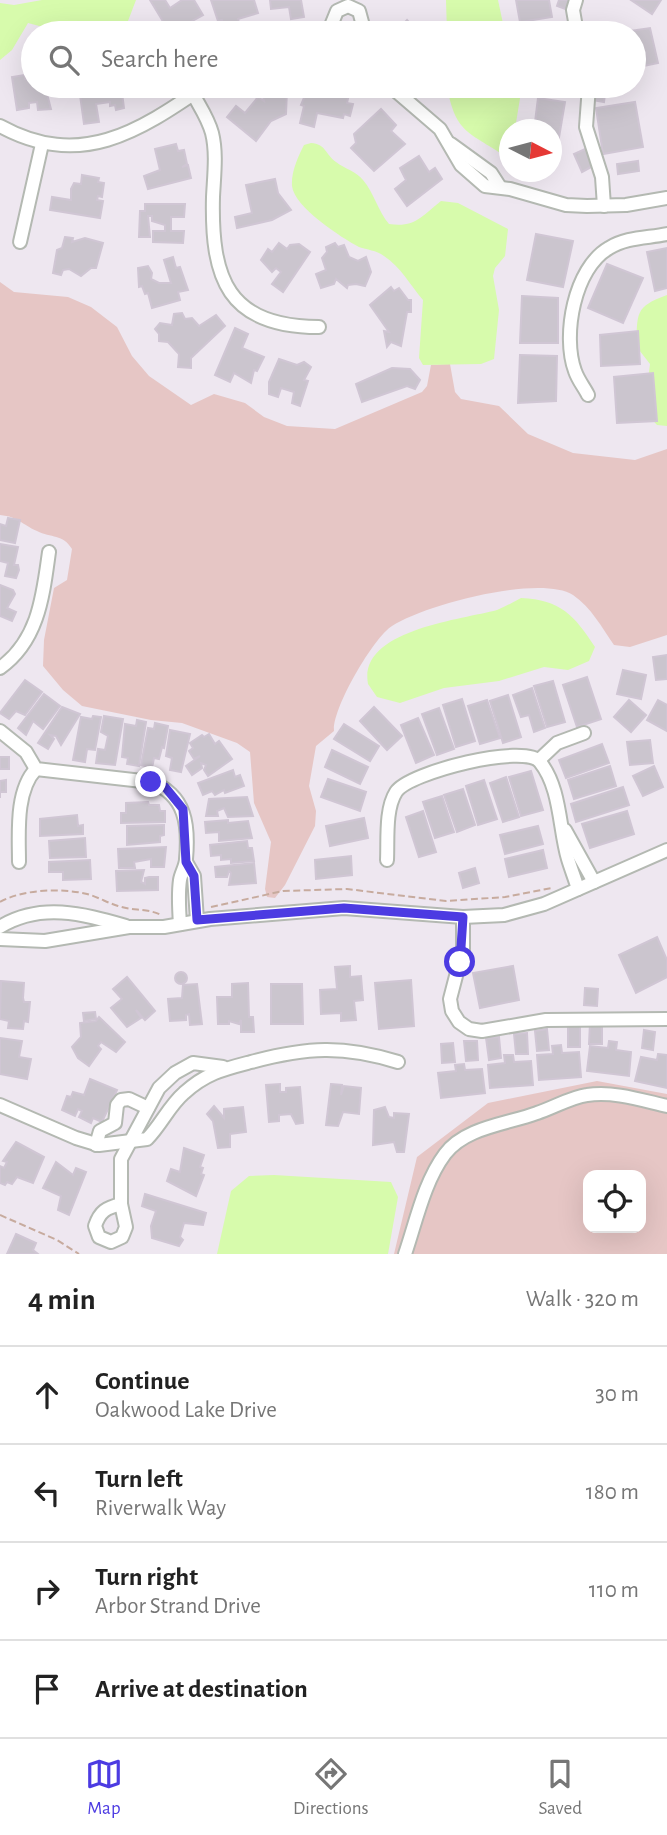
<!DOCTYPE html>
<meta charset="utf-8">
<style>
:root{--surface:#fff;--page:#f6f6f6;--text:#222;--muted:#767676;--line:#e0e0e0;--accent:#4c3be2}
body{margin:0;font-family:"Alegreya Sans",sans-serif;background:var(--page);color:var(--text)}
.controls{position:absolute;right:21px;bottom:21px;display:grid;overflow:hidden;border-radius:14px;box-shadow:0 7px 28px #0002}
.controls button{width:63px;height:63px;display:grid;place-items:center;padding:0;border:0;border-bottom:2px solid var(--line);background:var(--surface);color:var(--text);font:35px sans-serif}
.compass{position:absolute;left:499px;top:119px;width:63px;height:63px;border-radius:50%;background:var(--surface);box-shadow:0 7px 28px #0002;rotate:96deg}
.stop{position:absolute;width:21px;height:21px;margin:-16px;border:5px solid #4c3be2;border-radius:50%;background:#fff}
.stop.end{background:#4c3be2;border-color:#fff;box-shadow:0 2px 7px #0008}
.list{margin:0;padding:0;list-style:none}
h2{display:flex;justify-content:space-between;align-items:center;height:91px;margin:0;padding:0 28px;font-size:30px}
h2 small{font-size:23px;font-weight:400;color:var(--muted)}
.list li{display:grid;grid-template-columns:46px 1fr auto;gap:21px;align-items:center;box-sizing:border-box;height:98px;padding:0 28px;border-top:2px solid var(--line)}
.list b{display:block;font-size:26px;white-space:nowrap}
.list p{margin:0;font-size:23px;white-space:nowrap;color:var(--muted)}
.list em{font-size:23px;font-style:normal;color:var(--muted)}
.icon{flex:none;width:38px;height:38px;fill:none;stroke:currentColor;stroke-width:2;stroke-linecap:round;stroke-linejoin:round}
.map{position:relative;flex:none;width:667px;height:1254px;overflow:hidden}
.search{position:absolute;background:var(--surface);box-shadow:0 7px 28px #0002;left:21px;right:21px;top:21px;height:77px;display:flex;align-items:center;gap:18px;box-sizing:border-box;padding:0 24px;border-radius:38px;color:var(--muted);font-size:26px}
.sheet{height:483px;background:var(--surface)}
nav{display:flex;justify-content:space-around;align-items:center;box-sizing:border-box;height:98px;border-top:2px solid var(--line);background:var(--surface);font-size:19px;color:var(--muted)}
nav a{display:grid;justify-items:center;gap:4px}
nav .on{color:var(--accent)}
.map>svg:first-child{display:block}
.green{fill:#e6c6c5;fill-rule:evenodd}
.water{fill:#d7fbac}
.building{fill:#cbc5ce;stroke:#d0c6d4;stroke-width:2}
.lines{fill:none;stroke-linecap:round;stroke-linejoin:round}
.minor-casing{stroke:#b4b9b2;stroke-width:16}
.path{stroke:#c7ab9e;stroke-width:2;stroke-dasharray:7 3.5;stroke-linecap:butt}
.minor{stroke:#fff;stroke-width:12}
.route{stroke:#4c3be2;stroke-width:9}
</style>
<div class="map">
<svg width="667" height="1254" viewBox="0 0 667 1254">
<rect width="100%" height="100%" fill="#eee7f0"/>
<g class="green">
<path d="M0 282 14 292 68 297 91 307 117 327 132 356 149 376 191 405 214 394 245 403 264 417 287 426 335 429 422 392 427 386 431 365 450 364 455 392 461 399 499 406 528 434 573 453 635 460 667 449V635L630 647 614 645C602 628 591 607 573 595 540 574 424 605 392 626 373 638 332 709 334 731L316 746 309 786 316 811 315 826 285 885 275 898 267 897 265 889 271 842 254 803 250 752 237 743 182 723 151 720 82 706 63 690 43 666 44 640 54 588 67 580 72 549C63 534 51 538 37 531 21 524 19 517 0 515Z"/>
<path d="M597 1081 667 1094V1254H394L417 1157 488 1103ZM588 1175H641V1228H588Z"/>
</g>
<g class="water">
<polygon points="42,0 136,0 128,21 118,33 45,33 43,27 28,23 12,50 0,60 0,3 14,5"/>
<polygon points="446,0 498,0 505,33 447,33"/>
<path d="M447 86H522L515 129 510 130 509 149 505 156C469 132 455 133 447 86Z"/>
<path d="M311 143C326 144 325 154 336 162 345 169 356 171 363 180 374 193 378 211 389 224 415 228 422 216 441 201L458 203 508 229 505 256 495 268 493 276 499 310 494 359 481 364 423 365 419 358 423 300C410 285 401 267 384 256 376 250 367 250 359 247 342 238 294 207 292 186 291 172 298 157 304 145Z"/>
<path d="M667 295V426L657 425C643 412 648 381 650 364L636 346C638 313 634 307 667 295Z"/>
<path d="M521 598C561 600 574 615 595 647L589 661 568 670 544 667 499 681 444 688 400 703 377 697 368 684C358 630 460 620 497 610 505 607 513 602 521 598Z"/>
<polygon points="274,1175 391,1182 398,1197 388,1254 217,1254 231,1191 249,1176"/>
</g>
<g class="building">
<polygon points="150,0 165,0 170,8 182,0 194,0 203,15 181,27 185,33 170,33"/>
<polygon points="211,0 254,0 258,13 238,19 242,33 226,33 222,20 218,21"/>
<polygon points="270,0 301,0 304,17 291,19 289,7 271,9"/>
<polygon points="516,0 549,0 552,17 520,22"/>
<polygon points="559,0 571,0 568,10 557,6"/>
<polygon points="631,0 661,0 652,14"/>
<polygon points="407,20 418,33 395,33"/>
<polygon points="552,23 555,33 524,33 523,31"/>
<polygon points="650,28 658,63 634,68 634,33 616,33"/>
<polygon points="25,75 25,79 33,78 33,86 50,86 45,86 51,109 38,110 37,102 29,103 29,108 17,110 12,77"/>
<polygon points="72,86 115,86 117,94 122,93 124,108 116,110 115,105 110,106 110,102 96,104 99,122 84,124 80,95 74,96"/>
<polygon points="136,86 149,86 150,88 141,93"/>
<polygon points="309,86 331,86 330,89 349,94 347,103 353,104 350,116 344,114 343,118 317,113 314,127 300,123 304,106 301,105"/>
<polygon points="538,86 569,86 541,94"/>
<polygon points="594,86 606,86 604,102 592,100"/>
<polygon points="287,90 286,114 271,121 256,141 227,117 236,106 245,113 258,97 264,101 263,96"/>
<polygon points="538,98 565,102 554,167 552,167 552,130 534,130"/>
<polygon points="635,102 643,147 603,154 596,108"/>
<polygon points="381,109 396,125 391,131 405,144 374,171 351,148 356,143 354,134"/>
<polygon points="176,144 178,151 184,150 187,164 182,167 188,165 191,178 148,189 144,176 160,170 155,149"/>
<polygon points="585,149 593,166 582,172 574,154"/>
<polygon points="419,156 429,172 435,168 442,179 407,206 395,189 406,180 400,168"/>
<polygon points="638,161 639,171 618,174 617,164"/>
<polygon points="82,175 99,178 98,182 104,183 102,197 98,196 97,200 103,201 100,218 50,210 52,197 71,200 71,189 74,183 81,184"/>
<polygon points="275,179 278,193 291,210 272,220 237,228 235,217 252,213 246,185"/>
<polygon points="145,204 185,204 184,217 171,217 171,231 184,231 183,243 153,242 153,231 165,231 165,225 152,221 152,216 148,216 150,237 139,237 140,211 145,211"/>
<polygon points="536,234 573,241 563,287 527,280"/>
<polygon points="65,237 73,238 72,242 85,238 103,243 96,268 91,268 81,276 69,269 63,270 61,275 53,273 57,250 62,248"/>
<polygon points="279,243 287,249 290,245 299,244 310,252 283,292 272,284 281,272 276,268 272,272 261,260 268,249 272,252"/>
<polygon points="335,243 338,247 344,245 349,257 358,261 366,257 371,272 365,286 356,284 348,285 347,288 336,279 334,284 321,288 316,274 326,270 322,258 327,252 326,247"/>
<polygon points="667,248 667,288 655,291 647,252"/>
<polygon points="173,257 176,268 180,267 188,290 178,292 180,300 152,308 148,293 145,294 142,286 139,287 138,268 148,266 152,273 151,279 159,283 171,283 164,260"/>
<polygon points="607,264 643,278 623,323 588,308"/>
<polygon points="391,287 394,291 399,288 408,300 411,300 411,312 407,312 401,346 391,342 387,347 384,331 389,332 370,305"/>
<polygon points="522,296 558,298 558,343 520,343"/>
<polygon points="182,313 185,319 192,318 199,326 216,315 225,326 191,358 191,368 178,367 179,354 168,342 159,341 159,334 155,329 160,323 172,325 174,314"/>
<polygon points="235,328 248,334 242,348 264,357 257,371 254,370 251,383 234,373 230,382 215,375"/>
<polygon points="638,331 640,364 601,366 600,335"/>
<polygon points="520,355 557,356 556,401 518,403"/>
<polygon points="279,359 297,365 304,362 311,367 304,380 308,381 300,406 292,403 294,392 281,388 278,397 269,394 269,382"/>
<polygon points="392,368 410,369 420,380 415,389 407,386 362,402 356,384"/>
<polygon points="653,373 657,421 617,423 614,377"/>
<polygon points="8,518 20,520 15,543 0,540 0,524 6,526"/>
<polygon points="0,544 18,547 14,565 18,565 19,570 16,578 5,576 8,563 0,561"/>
<polygon points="0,585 13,590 15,594 7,608 16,612 12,621 0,616"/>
<polygon points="667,655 667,679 656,680 653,657"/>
<polygon points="623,670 646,675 641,699 617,694"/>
<polygon points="587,677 601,719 577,727 563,685"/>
<polygon points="25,680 42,692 25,715 16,711 9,719 0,713"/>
<polygon points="553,681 565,722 547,727 534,686"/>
<polygon points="532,688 545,728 534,732 529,715 521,717 513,695"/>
<polygon points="44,694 60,706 43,729 33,721 26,735 18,728"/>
<polygon points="508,695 521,737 503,743 490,701"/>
<polygon points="462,699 475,741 456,747 443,705"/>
<polygon points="487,700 500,738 480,744 468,706"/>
<polygon points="629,700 646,715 631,732 614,717"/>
<polygon points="658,700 667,705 667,731 647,720"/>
<polygon points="62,707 80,714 61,745 56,736 50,735 54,739 48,749 38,743"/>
<polygon points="374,707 402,736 387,750 360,721"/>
<polygon points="439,708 454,749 437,755 422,714"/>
<polygon points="93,716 101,717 95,750 87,749 85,762 73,760 81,717 92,719"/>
<polygon points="104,716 123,719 115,765 96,763 98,749 105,750 108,736 101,732"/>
<polygon points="418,718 434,755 416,763 401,725"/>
<polygon points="137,720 146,722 139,766 127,764 128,758 122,757 125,724 136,726"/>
<polygon points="155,723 168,726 164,748 162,747 159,759 154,758 152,768 141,765 148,728 154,729"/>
<polygon points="344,724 379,746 370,761 334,739"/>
<polygon points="170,730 190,734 181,772 170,770 172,758 166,756"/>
<polygon points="209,734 215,744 219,741 232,759 208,776 204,770 206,765 201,763 202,768 192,775 186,766 200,756 194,759 189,751 193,748 190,743 202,735 204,737"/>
<polygon points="650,740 653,763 630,765 627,742"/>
<polygon points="602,744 609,763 566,778 559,760"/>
<polygon points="332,750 368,767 360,784 325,767"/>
<rect x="0" y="757" width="9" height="12"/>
<polygon points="610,766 616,786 574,799 568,780"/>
<polygon points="654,766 663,787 643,796 633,776"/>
<polygon points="233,770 235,777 240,775 244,786 225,793 224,790 215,795 212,791 203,795 198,783"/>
<polygon points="531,771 543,810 521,816 509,777"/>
<polygon points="506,777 519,817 503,822 490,783"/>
<polygon points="328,779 366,792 360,811 321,797"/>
<polygon points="6,780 6,792 0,792 0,798 0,781"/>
<polygon points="484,780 497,819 478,825 466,786"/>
<polygon points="623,787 629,805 576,822 571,804"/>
<polygon points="463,789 475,825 457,832 444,795"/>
<polygon points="442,796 454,832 435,838 423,802"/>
<polygon points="247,797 253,816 228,817 224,808 217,811 218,816 206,816 209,799"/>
<polygon points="148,802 149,805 159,805 160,811 165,811 165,822 121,823 121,813 126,813 126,803"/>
<polygon points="423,811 436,852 419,857 406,817"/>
<polygon points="627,811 634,834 590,848 582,824"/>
<polygon points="77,815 78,826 83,825 83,834 40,836 40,819"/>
<polygon points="364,818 368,838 330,846 326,826"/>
<polygon points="228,820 228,823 248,821 252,838 219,841 219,832 206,833 205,822"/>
<polygon points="164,825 164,835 160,836 160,842 127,845 127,826"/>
<polygon points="538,826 543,844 505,854 500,835"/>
<polygon points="85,838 86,857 50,858 49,841"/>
<polygon points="247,841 248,848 252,848 254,861 231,863 231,859 221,860 221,855 211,856 210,845"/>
<polygon points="166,847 164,867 151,867 151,859 134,862 135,868 119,868 118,849"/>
<polygon points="543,850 547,868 509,877 505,859"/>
<polygon points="351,856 352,875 316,879 315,860"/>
<polygon points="90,860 91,879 63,880 63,872 49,872 49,862"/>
<polygon points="254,863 256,883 229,885 231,873 229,871 227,877 216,877 215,867"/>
<polygon points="475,868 479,883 463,888 459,873"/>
<polygon points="144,870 141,882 145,884 145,878 149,877 158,877 158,890 117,891 116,871"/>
<polygon points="657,937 667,960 667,977 636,993 619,955"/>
<polygon points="350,966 350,977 361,976 363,1000 354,1001 356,1020 341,1021 341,1013 321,1014 320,990 337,989 335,967"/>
<polygon points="513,966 519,1000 480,1008 473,973"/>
<circle cx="181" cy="978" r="6"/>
<polygon points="127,977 155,1011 145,1020 136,1010 141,1018 127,1027 111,1008 122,999 113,989"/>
<polygon points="411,980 414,1026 379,1029 375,983"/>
<polygon points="1,981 24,983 23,998 24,1002 30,1002 28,1022 24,1021 23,1029 8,1028 9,1021 0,1019"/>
<polygon points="248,983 249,1017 253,1017 254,1032 241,1032 241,1020 239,1024 229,1021 229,1024 218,1024 217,997 232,997 232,984"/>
<polygon points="197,984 202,1024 190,1025 189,1014 186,1015 186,1020 170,1021 168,999 182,998 183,985"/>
<polygon points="271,984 302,984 303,1024 271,1024"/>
<polygon points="585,988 598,989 597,1006 584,1005"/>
<polygon points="95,1012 96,1019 84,1021 83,1013"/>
<polygon points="99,1017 125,1042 116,1052 101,1042 98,1046 101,1049 89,1066 78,1058 72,1047 81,1037 80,1023 96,1021"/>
<polygon points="590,1023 602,1023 602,1044 589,1044"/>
<rect x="568" y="1026" width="12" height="21"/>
<polygon points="547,1029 549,1050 537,1051 535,1031"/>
<polygon points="644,1030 655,1032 653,1050 642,1048"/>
<polygon points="527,1033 528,1054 516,1054 514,1034"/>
<polygon points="499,1037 501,1058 489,1060 486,1038"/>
<polygon points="0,1038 22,1041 19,1057 31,1059 27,1079 0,1074"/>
<polygon points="464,1041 477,1041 478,1060 466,1061"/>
<polygon points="609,1041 617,1042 616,1050 631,1052 629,1076 587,1071 590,1046 608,1048"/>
<polygon points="453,1043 455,1062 442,1063 441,1044"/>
<polygon points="561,1045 562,1053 579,1052 581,1077 539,1080 537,1055 553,1054 552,1046"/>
<polygon points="658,1054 667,1055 667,1088 635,1081 641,1057 657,1060"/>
<polygon points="504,1055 513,1055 514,1062 531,1061 533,1085 490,1088 488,1065 505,1063"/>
<polygon points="464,1064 465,1070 482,1069 485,1093 441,1098 438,1073 456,1071 455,1065"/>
<polygon points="90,1079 117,1090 102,1122 93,1118 91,1123 79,1117 82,1111 78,1109 75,1116 62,1110 67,1096 71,1097 73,1092 84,1095"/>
<polygon points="280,1084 280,1092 286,1092 286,1088 300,1087 303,1123 296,1124 291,1114 279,1115 279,1121 269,1122 266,1085"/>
<polygon points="331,1084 342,1085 341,1095 344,1086 361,1088 359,1114 343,1112 338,1126 326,1125"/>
<polygon points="214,1106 224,1118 224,1109 243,1107 246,1132 230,1134 230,1147 218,1148 213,1121 207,1114"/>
<polygon points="385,1107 389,1117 394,1118 394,1113 409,1114 404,1152 397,1152 394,1142 373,1145 374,1110"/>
<polygon points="16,1142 44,1157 33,1183 17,1177 12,1184 7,1182 5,1185 0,1183 0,1166 4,1168 7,1162 3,1161"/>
<polygon points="184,1148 204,1155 200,1167 203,1168 201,1174 204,1175 196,1196 167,1181 171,1169 180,1172"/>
<polygon points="56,1162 73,1175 76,1168 86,1172 69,1215 58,1210 61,1196 43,1188"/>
<polygon points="145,1194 206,1213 203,1225 184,1223 180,1237 183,1240 179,1246 152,1238 151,1226 156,1211 142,1206"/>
<polygon points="16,1234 36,1243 33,1250 38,1254 7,1254"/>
</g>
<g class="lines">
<defs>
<g id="minor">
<polyline points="576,0 573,10 577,33"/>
<polyline points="328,33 337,11 348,6 359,11 362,22 360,33"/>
<polyline points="390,86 440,129 461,165 485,186 510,189 566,205 587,206 626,205 667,198"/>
<polyline points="589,86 586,127 602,177 604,206"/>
<path d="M193 94C200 107 208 118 212 133 217 153 214 176 213 197 211 278 227 327 319 327"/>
<path d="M0 126C80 170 138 132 205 86"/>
<polyline points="451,144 491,173 500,187"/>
<polyline points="20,242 42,144"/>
<path d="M588 395C584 387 578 380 575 371 562 336 574 268 609 248 626 237 648 238 667 234"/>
<path d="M0 668C39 640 43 595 49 552"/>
<path d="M0 731 26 752 36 769 151 782C186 795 189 825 186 859 186 866 181 873 180 880 178 894 179 910 180 924"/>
<polyline points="539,760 557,743 584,733"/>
<polyline points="565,830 594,882"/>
<path d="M387 860C388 840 385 809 396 792 409 772 525 743 540 762 561 788 559 829 568 859 571 869 575 879 578 889"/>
<path d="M19 862C19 834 15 791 36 769"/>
<polyline points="186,862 194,876 197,920"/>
<polyline points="463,917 463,949 450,999 452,1011 459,1022 469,1029 482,1031 546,1020 667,1019"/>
<path d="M0 927C41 902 83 914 126 926"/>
<polyline points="0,939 45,941 129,927 164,927 210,919 344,908 463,917 504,915 544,904 667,850"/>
<path d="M0 1105 76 1138 99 1145 147 1139C161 1125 169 1106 184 1093 206 1073 224 1069 251 1062 307 1047 343 1045 398 1062"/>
<polyline points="96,1145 100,1131 115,1123 117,1105 121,1100 129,1099 148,1108"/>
<polyline points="121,1204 121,1159 159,1088 175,1073 193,1063 223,1067"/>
<path d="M121 1204 126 1227 122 1237 111 1242 99 1237 95 1226C100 1211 106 1208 121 1204Z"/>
<path d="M405 1254C416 1222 424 1182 445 1154 465 1127 508 1124 537 1113 553 1108 571 1097 587 1095 614 1091 641 1100 667 1106"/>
</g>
</defs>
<use href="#minor" class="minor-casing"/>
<g class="path">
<path d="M0 902C23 889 62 888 87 894 98 897 108 903 118 906 133 911 147 908 161 915"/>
<polyline points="211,907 283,891 347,889 446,901 505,897 552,888"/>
<polyline points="0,1215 57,1240 79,1254"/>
</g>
<use href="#minor" class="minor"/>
</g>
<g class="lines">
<polyline class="route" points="151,782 165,787 183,809 186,862 194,876 197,920 344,908 463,917 460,962"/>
</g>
</svg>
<div class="controls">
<button><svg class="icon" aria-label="locate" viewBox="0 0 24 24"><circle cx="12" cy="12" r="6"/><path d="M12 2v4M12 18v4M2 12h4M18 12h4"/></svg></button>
</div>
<svg class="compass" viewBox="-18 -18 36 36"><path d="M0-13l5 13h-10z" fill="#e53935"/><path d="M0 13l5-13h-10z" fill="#767676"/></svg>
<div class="stop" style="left:460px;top:962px"></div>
<div class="stop end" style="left:151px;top:782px"></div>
<div class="search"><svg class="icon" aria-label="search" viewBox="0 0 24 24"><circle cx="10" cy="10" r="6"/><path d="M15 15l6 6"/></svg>Search here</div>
</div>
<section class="sheet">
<h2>4 min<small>Walk · 320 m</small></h2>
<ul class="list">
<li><svg class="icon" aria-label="ahead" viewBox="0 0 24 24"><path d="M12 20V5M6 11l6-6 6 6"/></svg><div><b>Continue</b><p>Oakwood Lake Drive</p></div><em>30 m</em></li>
<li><svg class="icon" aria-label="left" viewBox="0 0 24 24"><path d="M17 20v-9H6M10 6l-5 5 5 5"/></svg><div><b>Turn left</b><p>Riverwalk Way</p></div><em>180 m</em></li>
<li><svg class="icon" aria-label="right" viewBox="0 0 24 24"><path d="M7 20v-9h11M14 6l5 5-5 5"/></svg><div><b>Turn right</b><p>Arbor Strand Drive</p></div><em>110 m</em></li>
<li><svg class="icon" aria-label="arrive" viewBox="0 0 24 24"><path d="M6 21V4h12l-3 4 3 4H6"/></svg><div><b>Arrive at destination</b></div></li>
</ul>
</section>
<nav>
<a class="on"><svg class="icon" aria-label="map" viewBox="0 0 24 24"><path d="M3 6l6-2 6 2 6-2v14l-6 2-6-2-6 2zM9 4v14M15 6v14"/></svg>Map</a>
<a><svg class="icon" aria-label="directions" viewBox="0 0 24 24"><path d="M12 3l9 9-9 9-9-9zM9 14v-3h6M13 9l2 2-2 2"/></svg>Directions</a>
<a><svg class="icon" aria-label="saved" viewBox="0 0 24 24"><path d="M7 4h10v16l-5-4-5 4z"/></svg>Saved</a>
</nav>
